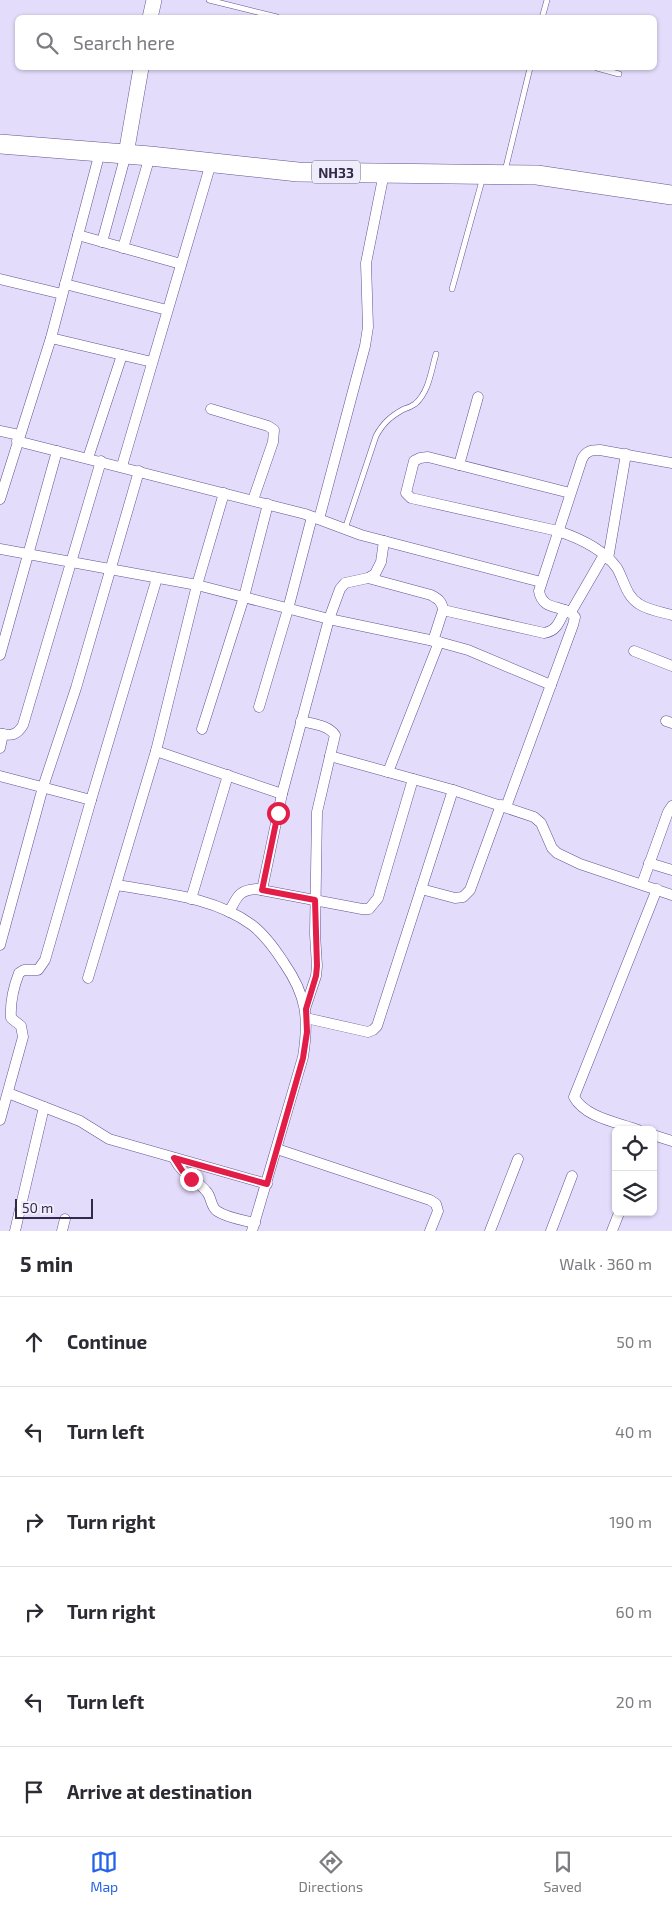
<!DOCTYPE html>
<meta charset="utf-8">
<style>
:root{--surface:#fff;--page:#f7f7f7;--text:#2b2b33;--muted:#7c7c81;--line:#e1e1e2;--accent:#2563eb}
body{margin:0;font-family:"Exo 2",sans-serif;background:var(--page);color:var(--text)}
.controls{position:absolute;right:15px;bottom:15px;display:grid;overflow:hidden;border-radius:8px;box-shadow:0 1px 4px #0004}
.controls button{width:45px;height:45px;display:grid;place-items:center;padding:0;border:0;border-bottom:1px solid var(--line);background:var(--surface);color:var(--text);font:25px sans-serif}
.scale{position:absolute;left:15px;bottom:12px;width:78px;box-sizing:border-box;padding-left:5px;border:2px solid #332a49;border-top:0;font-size:14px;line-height:18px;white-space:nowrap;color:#332a49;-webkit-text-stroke:4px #efecfb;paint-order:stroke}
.stop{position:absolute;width:15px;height:15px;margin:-11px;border:4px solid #e11d48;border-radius:50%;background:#fff}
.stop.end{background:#e11d48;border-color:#fff;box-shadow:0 1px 5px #0008}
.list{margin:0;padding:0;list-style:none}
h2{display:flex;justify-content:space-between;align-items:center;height:65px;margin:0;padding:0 20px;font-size:21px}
h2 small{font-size:16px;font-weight:400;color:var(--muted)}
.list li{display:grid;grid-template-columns:32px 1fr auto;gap:15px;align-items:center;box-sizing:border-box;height:90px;padding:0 20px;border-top:1px solid var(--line)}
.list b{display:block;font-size:19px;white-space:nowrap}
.list em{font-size:16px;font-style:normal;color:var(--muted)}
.icon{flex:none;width:28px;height:28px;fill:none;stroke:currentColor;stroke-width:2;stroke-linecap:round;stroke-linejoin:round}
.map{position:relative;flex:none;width:672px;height:1231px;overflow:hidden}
.search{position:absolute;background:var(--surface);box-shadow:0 1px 4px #0004;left:15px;right:15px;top:15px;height:55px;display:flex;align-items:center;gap:12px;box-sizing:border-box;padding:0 18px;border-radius:8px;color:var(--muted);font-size:19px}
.sheet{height:605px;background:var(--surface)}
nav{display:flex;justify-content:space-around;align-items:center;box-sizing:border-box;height:70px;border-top:1px solid var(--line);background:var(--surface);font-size:14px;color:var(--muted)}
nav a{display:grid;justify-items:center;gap:2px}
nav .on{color:var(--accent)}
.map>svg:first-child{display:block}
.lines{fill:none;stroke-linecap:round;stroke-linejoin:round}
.lane-casing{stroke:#655195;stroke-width:6}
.street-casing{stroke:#655195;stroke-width:11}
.secondary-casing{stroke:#655195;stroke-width:16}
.highway-casing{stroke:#655195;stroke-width:20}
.lane{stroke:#fff;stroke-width:5}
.street{stroke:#fff;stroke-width:10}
.secondary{stroke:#fff;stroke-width:15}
.highway{stroke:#fff;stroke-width:19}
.route{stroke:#e11d48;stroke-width:6}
.labels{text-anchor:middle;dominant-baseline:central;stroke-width:5;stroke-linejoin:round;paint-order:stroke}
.shield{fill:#efecfb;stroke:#6b647e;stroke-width:1}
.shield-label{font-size:14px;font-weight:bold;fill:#332a49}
</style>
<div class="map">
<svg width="672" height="1231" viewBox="0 0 672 1231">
<rect width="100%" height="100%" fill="#e3dcfb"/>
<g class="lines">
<defs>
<g id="lane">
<polyline points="209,0 277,17"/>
<polyline points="542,18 547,0"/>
<polyline points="597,68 619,74"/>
<polyline points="505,171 530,68"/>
<polyline points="452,289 483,177"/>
<path d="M345 529 376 436C383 423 391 416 404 409 408 408 412 406 415 404 429 392 431 371 436 354"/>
</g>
<g id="street">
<polyline points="78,235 181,264"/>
<polyline points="102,242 126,154"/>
<polyline points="123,248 150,156"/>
<polyline points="0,279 62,294"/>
<polyline points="65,284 167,310"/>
<polyline points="51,338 152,362"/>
<polyline points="211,409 268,426 274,430 273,442 253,500"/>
<polyline points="0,431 19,435"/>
<polyline points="17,441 305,514 361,535 541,582"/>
<polyline points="88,458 122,355"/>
<polyline points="459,465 478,397"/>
<polyline points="122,466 211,163"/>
<path d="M570 493 428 457 420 458 414 461 406 493 411 498 558 531C579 538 604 550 617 568 624 580 626 596 639 604 648 610 661 612 672 615"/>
<polyline points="0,499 51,338 100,152"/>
<polyline points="319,519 365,346 368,327 366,263 384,173"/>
<polyline points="0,549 197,585 329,619 439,642 468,650 551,685"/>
<polyline points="608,559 626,454"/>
<path d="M368 578 431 595C438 599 442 601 443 610L433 641"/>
<path d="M443 610 544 633C557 631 559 622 565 610"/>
<polyline points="571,612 604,555"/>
<polyline points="634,651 672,666"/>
<polyline points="0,655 57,451"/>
<polyline points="259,707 288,609 312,517"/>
<path d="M301 721C313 724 328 725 335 735L317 812 315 934 317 966 316 976 305 1009"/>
<polyline points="666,721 672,723"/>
<polyline points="202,729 244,597 268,504"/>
<path d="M0 734C12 736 17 735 23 725L101 461"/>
<polyline points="0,748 3,734"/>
<polyline points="156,751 282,794"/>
<polyline points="330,756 453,790 534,817 541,823 552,848 557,853 580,864 672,895"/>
<polyline points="388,772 439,642"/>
<polyline points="0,776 91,800"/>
<path d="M506 807 573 625 575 617C564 603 543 613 539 591L582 459C586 451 591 450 600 450L672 463"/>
<polyline points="649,863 672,870"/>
<polyline points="642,884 668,812 672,806"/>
<path d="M117 885C162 893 214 897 252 925 265 935 275 949 284 963 307 996 309 1019 303 1057L252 1231"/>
<polyline points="421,889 455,898 463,897 470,890 501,805"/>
<polyline points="262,890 282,794 329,619 340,589 345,583 368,578 375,574 381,562 384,541"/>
<polyline points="191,899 228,775"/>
<path d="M229 912C237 898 238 890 256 889L362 909H369L378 898 413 779"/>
<polyline points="0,945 43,787 76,688 139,471"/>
<polyline points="88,978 156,751 197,585 224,493"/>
<polyline points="306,1018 368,1032 373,1030 377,1026 453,790"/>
<polyline points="8,1093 80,1121 109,1139 267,1184"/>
<path d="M0 1120 23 1037 21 1026 11 1018C10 1003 14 986 19 973L24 970H38L45 960 91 800 157 578"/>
<path d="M638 1130C617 1122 586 1118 574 1097L657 889"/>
<polyline points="653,1135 672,1141"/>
<polyline points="277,1149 430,1200 436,1204 438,1211 430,1231"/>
<path d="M174 1158C183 1176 194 1177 206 1191 212 1197 210 1206 217 1211 227 1218 243 1220 255 1223"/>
<polyline points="15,1231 44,1107"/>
<polyline points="62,1231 65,1219"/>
<polyline points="490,1231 518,1159"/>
<polyline points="551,1231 572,1176"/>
<polyline points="612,1231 619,1213"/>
</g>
<g id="secondary">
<polyline points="150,18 154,0"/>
<polyline points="126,154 141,68"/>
</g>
<polyline id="highway" points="0,144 150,156 298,172 537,175 672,195"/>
</defs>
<use href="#lane" class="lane-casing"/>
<use href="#street" class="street-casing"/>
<use href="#secondary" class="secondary-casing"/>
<use href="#highway" class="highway-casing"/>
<use href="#lane" class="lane"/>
<use href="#street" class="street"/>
<use href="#secondary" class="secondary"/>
<use href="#highway" class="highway"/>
</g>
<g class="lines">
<polyline class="route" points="191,1179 183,1172 174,1158 267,1184 303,1058 307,1032 306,1009 316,976 317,966 315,900 262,890 278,813"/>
</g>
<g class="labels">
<rect class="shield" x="312" y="160.5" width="48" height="23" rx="4"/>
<g class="shield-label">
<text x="336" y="172">NH33</text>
</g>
</g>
</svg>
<div class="controls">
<button><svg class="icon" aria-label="locate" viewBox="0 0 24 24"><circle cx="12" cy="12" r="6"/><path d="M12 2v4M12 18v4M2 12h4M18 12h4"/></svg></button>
<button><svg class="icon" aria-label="layers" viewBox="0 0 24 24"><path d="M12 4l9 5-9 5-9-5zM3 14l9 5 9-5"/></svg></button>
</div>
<div class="scale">50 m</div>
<div class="stop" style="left:278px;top:813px"></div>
<div class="stop end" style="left:191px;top:1179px"></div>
<div class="search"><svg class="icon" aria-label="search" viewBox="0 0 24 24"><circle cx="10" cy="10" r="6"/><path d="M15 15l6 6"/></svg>Search here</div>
</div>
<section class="sheet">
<h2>5 min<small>Walk · 360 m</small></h2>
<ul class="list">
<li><svg class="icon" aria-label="ahead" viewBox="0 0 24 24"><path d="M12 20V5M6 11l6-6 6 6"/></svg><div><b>Continue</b></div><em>50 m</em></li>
<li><svg class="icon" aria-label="left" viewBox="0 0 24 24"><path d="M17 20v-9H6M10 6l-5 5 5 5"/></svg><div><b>Turn left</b></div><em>40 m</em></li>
<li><svg class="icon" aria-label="right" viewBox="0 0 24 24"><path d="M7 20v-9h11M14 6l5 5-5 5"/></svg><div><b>Turn right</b></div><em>190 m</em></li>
<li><svg class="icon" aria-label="right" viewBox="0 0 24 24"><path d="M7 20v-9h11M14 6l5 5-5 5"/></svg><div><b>Turn right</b></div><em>60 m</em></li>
<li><svg class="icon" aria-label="left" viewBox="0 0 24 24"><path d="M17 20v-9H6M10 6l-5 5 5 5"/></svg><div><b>Turn left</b></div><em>20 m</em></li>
<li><svg class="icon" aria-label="arrive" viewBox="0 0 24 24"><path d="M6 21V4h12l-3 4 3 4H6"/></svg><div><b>Arrive at destination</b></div></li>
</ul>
</section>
<nav>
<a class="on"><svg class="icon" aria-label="map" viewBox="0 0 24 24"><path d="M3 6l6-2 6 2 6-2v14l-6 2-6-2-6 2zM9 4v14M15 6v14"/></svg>Map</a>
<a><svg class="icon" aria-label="directions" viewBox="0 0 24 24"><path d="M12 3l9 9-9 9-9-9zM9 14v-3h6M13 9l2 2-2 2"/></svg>Directions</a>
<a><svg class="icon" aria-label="saved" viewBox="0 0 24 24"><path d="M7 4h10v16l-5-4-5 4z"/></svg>Saved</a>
</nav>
